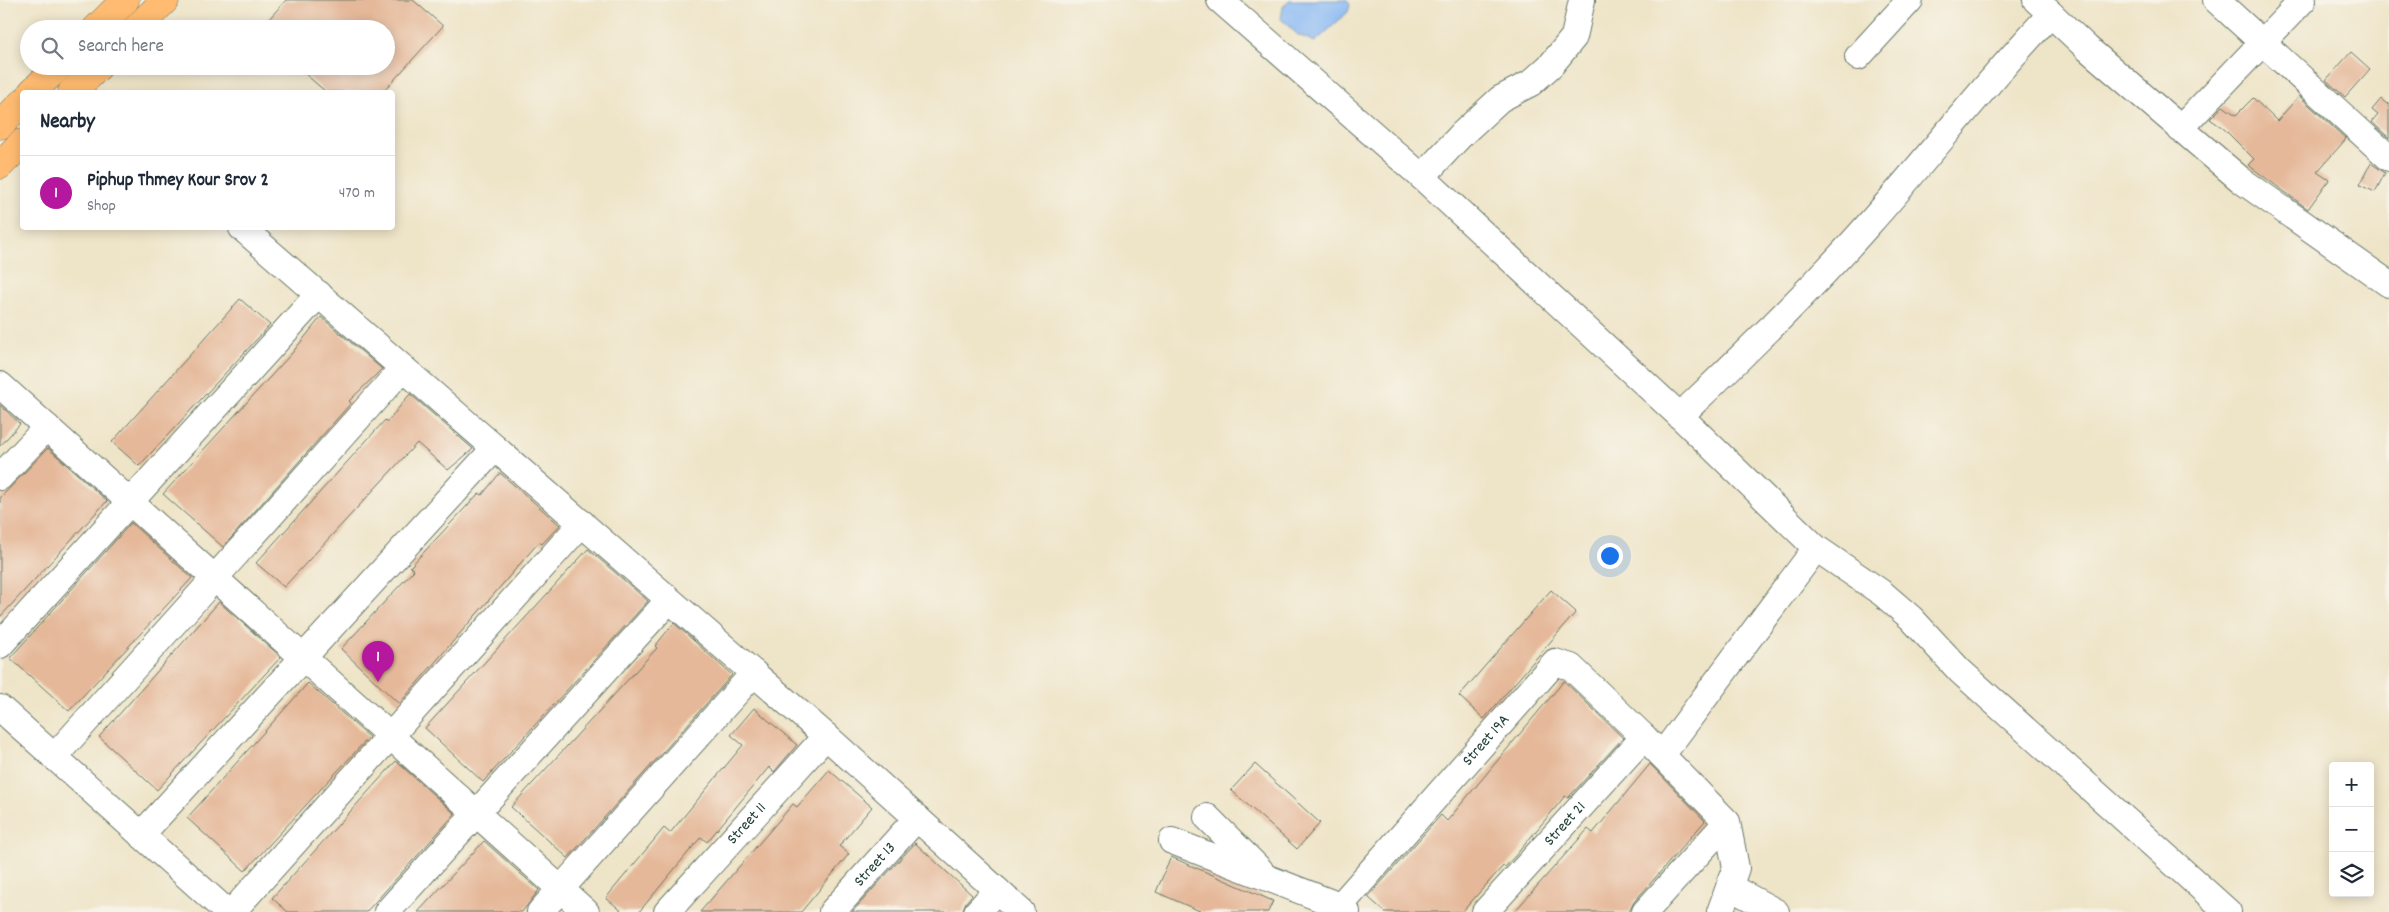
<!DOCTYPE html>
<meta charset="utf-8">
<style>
:root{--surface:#fff;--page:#f2f2f3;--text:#1f2937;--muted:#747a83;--line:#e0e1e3;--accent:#b5179e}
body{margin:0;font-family:Dekko,sans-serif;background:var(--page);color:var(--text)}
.controls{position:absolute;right:15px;bottom:15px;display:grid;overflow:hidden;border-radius:5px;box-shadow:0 2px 12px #0003}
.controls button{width:45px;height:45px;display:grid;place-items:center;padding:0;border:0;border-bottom:1px solid var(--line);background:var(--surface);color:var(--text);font:25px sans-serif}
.you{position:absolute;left:1609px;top:555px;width:18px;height:18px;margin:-12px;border:4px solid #fff;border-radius:50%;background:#1a73e8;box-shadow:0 0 0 8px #1a73e833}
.badge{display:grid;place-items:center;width:32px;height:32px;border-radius:50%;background:var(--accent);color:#fff;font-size:16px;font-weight:700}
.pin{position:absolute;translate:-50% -41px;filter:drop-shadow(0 1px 2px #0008)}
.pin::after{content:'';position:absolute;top:26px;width:18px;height:15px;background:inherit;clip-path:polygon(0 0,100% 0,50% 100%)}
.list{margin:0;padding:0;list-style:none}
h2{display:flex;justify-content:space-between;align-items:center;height:65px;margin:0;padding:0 20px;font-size:21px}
h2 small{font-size:16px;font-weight:400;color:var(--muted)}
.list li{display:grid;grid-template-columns:32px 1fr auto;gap:15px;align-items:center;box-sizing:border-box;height:75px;padding:0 20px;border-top:1px solid var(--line)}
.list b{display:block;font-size:19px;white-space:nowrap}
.list p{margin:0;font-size:16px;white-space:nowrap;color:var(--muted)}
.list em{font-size:16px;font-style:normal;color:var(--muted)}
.icon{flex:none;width:28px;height:28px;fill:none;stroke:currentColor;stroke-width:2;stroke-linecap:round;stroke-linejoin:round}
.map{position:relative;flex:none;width:2389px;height:912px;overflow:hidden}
.search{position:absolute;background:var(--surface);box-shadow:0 2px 12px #0003;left:20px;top:20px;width:375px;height:55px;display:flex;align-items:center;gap:12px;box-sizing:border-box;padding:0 18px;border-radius:28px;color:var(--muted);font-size:19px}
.panel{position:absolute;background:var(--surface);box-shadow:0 2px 12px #0003;left:20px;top:90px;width:375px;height:140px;border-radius:5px}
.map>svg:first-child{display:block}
.water{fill:#89b9f5;stroke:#547b94}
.building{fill:#e5b899}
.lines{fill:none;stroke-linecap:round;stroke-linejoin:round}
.minor-casing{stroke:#677767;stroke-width:28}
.highway-casing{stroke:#677767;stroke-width:29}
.minor{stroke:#fff;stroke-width:26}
.highway{stroke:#ffbb71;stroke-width:28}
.labels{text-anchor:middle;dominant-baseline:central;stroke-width:4.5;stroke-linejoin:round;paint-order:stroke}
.street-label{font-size:16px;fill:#1f3d34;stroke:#f7f3e8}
</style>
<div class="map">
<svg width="2389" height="912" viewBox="0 0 2389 912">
<rect width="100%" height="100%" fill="#f7f3e8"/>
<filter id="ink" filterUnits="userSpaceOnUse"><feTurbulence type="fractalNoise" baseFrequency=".02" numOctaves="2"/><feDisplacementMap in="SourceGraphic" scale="10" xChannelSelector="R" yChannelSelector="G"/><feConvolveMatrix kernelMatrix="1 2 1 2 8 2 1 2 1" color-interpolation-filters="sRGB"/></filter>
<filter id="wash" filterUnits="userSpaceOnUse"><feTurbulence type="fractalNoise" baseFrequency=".0096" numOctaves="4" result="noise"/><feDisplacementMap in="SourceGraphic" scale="20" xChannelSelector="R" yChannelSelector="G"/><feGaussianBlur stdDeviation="1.12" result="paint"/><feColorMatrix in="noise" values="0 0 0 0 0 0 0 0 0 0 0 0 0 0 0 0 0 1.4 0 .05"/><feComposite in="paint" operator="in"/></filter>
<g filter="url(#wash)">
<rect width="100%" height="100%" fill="#eee4c7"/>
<polygon class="water" points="1289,0 1347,0 1350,5 1348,12 1315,42 1298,35 1281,19 1283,7"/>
<g id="blocks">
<g class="building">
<polygon points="286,0 413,0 443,26 383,92 326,92 296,66 386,66 386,29 260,29"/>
<polygon points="2351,52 2370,69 2345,97 2326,80"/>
<polygon points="2299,96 2346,139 2317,172 2329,180 2308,209 2248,165 2254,159 2223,128 2210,119 2223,106 2236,115 2253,98 2277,121"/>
<polygon points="2381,99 2388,105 2389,103 2389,138 2372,122 2378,115 2372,110"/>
<polygon points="2371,163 2385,173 2375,192 2360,185"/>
<polygon points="240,299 270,325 139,466 112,442"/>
<polygon points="321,317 382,369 349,401 351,403 223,547 163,494 292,353"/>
<polygon points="410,394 473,449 448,470 417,443 284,587 256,563 385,420 387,422"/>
<polygon points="0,405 20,424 0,446"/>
<polygon points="48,448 107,501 0,617 0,498"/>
<polygon points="500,473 560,525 542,544 539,542 399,704 341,649 414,570 410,567 479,493 482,495"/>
<polygon points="131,523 192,578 69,711 10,658"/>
<polygon points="588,549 648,601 483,782 425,728"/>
<polygon points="1551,590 1576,612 1484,719 1459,696"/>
<polygon points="219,602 281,657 157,790 99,737"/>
<polygon points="674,623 732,675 568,858 511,807 657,648 655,646"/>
<polygon points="1564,681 1623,738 1568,798 1565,796 1516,855 1505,867 1503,866 1462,912 1385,912 1368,897 1441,815 1447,821"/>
<polygon points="308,683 369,737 245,871 187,818"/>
<polygon points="754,708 797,745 774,772 769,767 707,842 701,837 639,912 623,912 606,898 664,828 670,833 743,745 731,735"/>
<polygon points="396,761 455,814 366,912 288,912 272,898"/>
<polygon points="1255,764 1320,823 1297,849 1231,790"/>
<polygon points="1650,764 1705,821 1634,902 1629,912 1514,912 1588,829 1593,833"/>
<polygon points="829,770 872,807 839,846 849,854 801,912 700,912 793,804 797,807"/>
<polygon points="484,841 539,890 522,912 418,912"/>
<polygon points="915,843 972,895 966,902 962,912 852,912"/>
<polygon points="1171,857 1273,901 1268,912 1202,912 1156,892"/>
</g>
</g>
</g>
<g filter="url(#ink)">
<use href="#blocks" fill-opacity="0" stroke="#677767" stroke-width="1"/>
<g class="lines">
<defs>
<g id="minor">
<polyline points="1220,0 1422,177 1680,416 1816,548 1882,593 1911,618 1960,671 2228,912"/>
<polyline points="2036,0 2087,48 2241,180 2389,284"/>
<polyline points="2216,0 2389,158"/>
<polyline points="1858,57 1910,0"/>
<polyline points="2180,129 2303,0"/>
<polyline points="1422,177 1462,134 1500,99 1531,83 1551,65 1574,37 1582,0"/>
<polyline points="242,228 826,736 1021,912"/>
<polyline points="0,385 586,912"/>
<path d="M1680 416C1744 354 1809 292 1868 225 1930 156 1986 82 2051 14"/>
<polyline points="0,477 47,427"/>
<polyline points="0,645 319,294"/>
<polyline points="0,708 227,912"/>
<polyline points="1662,755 1816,548"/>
<polyline points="54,757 403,368"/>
<polyline points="1207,817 1260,870"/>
<polyline points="141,835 495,448"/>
<polyline points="1172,841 1340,906 1347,912"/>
<polyline points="1730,887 1776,912"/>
<path id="s1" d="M1340 906 1555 662 1571 667 1644 737 1727 822 1736 868 1720 912"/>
<polyline points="232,912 582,523"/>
<polyline points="387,912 669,600"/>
<polyline points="540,912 754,673"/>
<path id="s2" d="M667 912 826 736"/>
<path id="s3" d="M832 912 917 818"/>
<polyline points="977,912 997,890"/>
<path id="s4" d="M1485 912 1644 737"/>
<polyline points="1645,912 1727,822"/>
</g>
<g id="highway">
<polyline points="96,29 125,0"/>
<polyline points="136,29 165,0"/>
<polyline points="32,92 59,66"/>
<polyline points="72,92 99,66"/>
<polyline points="0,125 22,103"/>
<polyline points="0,165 22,143"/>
</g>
</defs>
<use href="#minor" class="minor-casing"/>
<use href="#highway" class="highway-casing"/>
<use href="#minor" class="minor"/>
<use href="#highway" class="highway"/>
</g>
</g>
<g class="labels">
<g class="street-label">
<text stroke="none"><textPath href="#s1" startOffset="221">Street 19A</textPath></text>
<text stroke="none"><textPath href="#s2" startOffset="119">Street 11</textPath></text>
<text stroke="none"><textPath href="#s4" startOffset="119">Street 21</textPath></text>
<text stroke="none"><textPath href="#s3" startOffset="64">Street 13</textPath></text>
</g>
</g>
</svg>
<div class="controls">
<button>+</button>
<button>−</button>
<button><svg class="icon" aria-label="layers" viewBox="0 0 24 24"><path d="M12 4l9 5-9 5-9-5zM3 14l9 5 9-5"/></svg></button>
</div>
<div class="you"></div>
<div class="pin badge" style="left:378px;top:682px">1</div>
<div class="search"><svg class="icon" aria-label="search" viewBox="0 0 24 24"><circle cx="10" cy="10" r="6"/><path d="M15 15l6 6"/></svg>Search here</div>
<section class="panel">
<h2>Nearby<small></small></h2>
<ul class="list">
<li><span class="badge">1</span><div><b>Piphup Thmey Kour Srov 2</b><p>Shop</p></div><em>470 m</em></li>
</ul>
</section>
</div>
